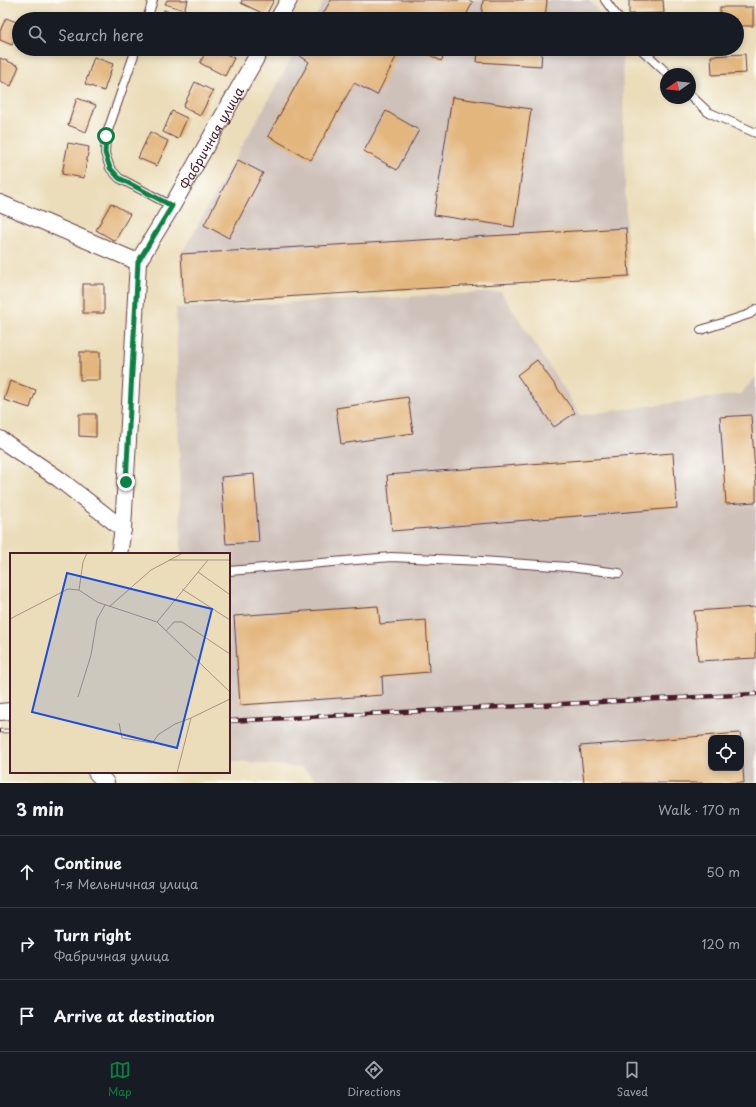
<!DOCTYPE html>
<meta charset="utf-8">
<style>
:root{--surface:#171b24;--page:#20242c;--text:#f1f3f6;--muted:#9ea1a6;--line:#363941;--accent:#0b8043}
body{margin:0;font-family:"Playpen Sans",sans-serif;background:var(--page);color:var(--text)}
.controls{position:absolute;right:12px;bottom:12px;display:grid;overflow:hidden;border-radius:8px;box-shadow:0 2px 6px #0003}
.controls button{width:36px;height:36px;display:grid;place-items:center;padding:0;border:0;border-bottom:1px solid var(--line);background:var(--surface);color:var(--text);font:20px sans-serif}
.compass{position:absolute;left:660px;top:68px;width:36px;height:36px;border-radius:50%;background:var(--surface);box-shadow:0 2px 6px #0003;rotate:256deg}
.stop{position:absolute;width:12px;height:12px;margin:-9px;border:3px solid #0b8043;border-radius:50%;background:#fff}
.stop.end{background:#0b8043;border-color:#fff;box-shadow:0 1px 4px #0008}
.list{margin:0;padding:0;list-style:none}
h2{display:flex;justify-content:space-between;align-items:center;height:52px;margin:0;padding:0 16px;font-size:17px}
h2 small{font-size:13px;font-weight:400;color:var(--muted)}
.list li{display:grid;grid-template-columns:26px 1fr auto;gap:12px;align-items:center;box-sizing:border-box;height:72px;padding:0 16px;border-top:1px solid var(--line)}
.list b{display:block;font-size:15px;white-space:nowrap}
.list p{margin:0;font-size:13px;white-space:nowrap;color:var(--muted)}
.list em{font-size:13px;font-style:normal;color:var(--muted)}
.icon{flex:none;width:22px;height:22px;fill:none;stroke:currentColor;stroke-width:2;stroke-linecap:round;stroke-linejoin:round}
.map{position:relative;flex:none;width:756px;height:783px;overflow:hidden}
.search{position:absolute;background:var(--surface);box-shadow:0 2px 6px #0003;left:12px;right:12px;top:12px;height:44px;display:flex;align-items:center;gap:10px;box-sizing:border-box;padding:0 14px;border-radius:22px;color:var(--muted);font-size:15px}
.sheet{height:268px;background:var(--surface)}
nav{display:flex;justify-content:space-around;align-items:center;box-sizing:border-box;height:56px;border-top:1px solid var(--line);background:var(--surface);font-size:11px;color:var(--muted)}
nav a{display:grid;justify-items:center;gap:2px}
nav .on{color:var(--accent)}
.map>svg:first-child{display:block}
.industrial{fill:#cec1ba;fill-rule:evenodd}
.building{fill:#e3b67e}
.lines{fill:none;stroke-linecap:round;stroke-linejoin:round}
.service-casing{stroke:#623c40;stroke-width:10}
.minor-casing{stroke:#623c40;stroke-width:18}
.service{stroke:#fff;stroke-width:8}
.minor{stroke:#fff;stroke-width:16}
.rail-casing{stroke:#4a1f2b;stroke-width:4.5}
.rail{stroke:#fdfcf7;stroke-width:3;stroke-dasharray:9;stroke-linecap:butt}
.route{stroke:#0b8043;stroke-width:5}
.labels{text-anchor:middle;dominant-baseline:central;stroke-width:3;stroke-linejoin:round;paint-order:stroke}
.street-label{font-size:13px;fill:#4a1f2b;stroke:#fdfcf7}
.inset-road{fill:none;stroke:#ab9181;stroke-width:1}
.view{fill:#1d4ed8;fill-opacity:0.15;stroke:#1d4ed8;stroke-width:2}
.inset-edge{fill:none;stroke:#4a1f2b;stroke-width:2}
</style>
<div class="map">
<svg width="756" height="783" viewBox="0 0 756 783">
<rect width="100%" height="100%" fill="#fdfcf7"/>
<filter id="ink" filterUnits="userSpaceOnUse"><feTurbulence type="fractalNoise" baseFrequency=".025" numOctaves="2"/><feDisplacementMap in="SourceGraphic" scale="8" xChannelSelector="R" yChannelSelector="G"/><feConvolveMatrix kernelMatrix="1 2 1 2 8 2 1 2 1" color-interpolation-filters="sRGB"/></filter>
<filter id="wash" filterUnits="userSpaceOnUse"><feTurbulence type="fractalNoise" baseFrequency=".012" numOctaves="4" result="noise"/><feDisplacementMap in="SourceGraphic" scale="16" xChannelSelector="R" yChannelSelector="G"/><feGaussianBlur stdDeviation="0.9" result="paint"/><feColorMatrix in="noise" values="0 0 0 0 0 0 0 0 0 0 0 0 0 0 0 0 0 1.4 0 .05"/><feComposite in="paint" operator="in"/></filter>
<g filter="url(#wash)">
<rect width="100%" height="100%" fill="#ebddba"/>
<g class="industrial">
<polygon points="325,0 589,0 605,19 314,19"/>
<polygon points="297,49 622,49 626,228 629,276 184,303 181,255"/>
<path d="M501 292 581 415 740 394 756 377V783H322L302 768 229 760V554H181L176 308ZM711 738H741V768H711Z"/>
</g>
<g id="blocks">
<g class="building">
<polygon points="167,0 188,0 184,10 165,4"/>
<polygon points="242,0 274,0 266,15 241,3"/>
<polygon points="331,0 468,0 473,2 464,19 320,19"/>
<polygon points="483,0 547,0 545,19 481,19"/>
<polygon points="629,0 663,0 664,13 629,14"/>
<polygon points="720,7 753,7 753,26 737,26 737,19 720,19"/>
<polygon points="164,10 185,19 160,19"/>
<polygon points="6,18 19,23 19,28 12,45 0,40 0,31"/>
<polygon points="207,49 217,49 234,58 225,76 200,63"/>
<polygon points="303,49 400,49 377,95 354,83 311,160 268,136 309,62 299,55"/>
<polygon points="419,49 448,49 441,61"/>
<polygon points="478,49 542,49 541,66 477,62"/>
<polygon points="745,54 746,73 712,75 711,56"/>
<polygon points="94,57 113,64 104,91 85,84"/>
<polygon points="0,58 19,66 11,86 0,81"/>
<polygon points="195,82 213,91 200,116 183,107"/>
<polygon points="452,97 531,109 514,227 434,215"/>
<polygon points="77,98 96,105 86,132 68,125"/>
<polygon points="172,111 187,118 178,139 163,132"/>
<polygon points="386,111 419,130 397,170 364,151"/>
<polygon points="150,132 168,141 157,166 138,158"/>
<polygon points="68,143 89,147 84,178 62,174"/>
<polygon points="238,160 263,173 229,238 204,225"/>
<polygon points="111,203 130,214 115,241 96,230"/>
<polygon points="626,228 629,276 184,303 181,254"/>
<rect x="83" y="284" width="21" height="29"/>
<rect x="80" y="352" width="20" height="28"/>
<polygon points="537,360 575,413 554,427 517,375"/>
<polygon points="10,381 36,390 30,408 4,400"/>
<polygon points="408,397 413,433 341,444 336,408"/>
<polygon points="79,414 96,414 96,437 79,436"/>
<polygon points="751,415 756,485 756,502 726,504 720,417"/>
<polygon points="673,453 677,508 392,531 387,475"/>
<polygon points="254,474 259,542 226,544 221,477"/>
<polygon points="378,606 380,624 426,620 429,672 382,676 383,695 240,705 234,616"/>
<polygon points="756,607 756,658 698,661 694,611"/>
<polygon points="740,733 741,738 711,738 711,768 741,768 741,755 742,755 744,783 584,783 580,746"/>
</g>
</g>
</g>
<g filter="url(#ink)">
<use href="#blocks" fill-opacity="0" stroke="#623c40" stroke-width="1"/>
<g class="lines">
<defs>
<g id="service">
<polyline points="605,0 619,19"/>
<polyline points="147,19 153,0"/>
<polyline points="136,49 106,136 105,153 110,168 119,178 172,206"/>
<polyline points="641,49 668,74"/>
<polyline points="690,95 708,112 756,133"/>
<polyline points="701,330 750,314 756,309"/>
<polyline points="229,571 391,557 482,561 569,567 619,573"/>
</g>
<g id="minor">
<polyline points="278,19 289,0"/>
<polyline points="0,203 138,262"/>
<polyline points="0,439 59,479 123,529"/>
<path id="s1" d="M119 554 123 529 138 262 172 206 261 49"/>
<polyline points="0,712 11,711"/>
<polyline points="96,772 106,783"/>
</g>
</defs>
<use href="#service" class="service-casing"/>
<use href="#minor" class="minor-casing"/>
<use href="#service" class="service"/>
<use href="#minor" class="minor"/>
<defs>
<g id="rail">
<polyline points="229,721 756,694"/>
<polyline points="0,731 11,731"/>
</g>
</defs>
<use href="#rail" class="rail-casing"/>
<use href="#rail" class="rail"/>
</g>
</g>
<g class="lines" filter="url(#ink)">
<polyline class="route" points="106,136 105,153 110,168 119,178 172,206 138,262 126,482"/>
</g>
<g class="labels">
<g class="street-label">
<text stroke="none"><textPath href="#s1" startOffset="437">Фабричная улица</textPath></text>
</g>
</g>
<g transform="translate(10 553)">
<rect width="220" height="220" fill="#ebddba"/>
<path class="inset-road" d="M159 7H220M188 19 219 41M172 36 220 67M69 37 73 9 77 0M99 54 141 17 173 0M0 66 58 36 69 37 87 49 147 69 220 139M147 69 198 7M156 78 164 69H172L220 101M68 144 81 102 87 66 95 52M109 170 112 185 142 190 149 181 165 171 181 165M167 220 181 165 220 146"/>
<path class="view" d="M57 20 202 56 167 195 22 159Z"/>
<rect width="220" height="220" class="inset-edge"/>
</g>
</svg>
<div class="controls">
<button><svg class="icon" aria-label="locate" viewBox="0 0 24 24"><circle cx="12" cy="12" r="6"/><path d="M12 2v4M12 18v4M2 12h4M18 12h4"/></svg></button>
</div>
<svg class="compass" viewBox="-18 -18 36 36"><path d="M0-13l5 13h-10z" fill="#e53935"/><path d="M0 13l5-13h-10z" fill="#9ea1a6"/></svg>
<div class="stop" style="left:106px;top:136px"></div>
<div class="stop end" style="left:126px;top:482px"></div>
<div class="search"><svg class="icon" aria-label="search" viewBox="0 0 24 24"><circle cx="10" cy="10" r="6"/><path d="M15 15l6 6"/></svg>Search here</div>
</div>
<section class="sheet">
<h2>3 min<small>Walk · 170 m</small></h2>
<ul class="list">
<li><svg class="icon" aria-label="ahead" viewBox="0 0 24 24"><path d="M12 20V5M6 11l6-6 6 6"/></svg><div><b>Continue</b><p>1-я Мельничная улица</p></div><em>50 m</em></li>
<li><svg class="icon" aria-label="right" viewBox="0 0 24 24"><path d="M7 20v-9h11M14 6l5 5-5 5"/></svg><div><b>Turn right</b><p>Фабричная улица</p></div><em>120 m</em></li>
<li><svg class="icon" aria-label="arrive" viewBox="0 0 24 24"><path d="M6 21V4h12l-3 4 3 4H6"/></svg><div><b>Arrive at destination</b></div></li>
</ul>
</section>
<nav>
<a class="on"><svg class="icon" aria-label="map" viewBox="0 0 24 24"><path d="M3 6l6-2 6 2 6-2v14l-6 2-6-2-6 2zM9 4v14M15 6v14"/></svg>Map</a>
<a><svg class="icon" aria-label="directions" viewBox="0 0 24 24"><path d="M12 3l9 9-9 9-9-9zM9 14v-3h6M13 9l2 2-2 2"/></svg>Directions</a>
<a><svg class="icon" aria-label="saved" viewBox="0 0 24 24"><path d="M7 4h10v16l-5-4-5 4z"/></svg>Saved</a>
</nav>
